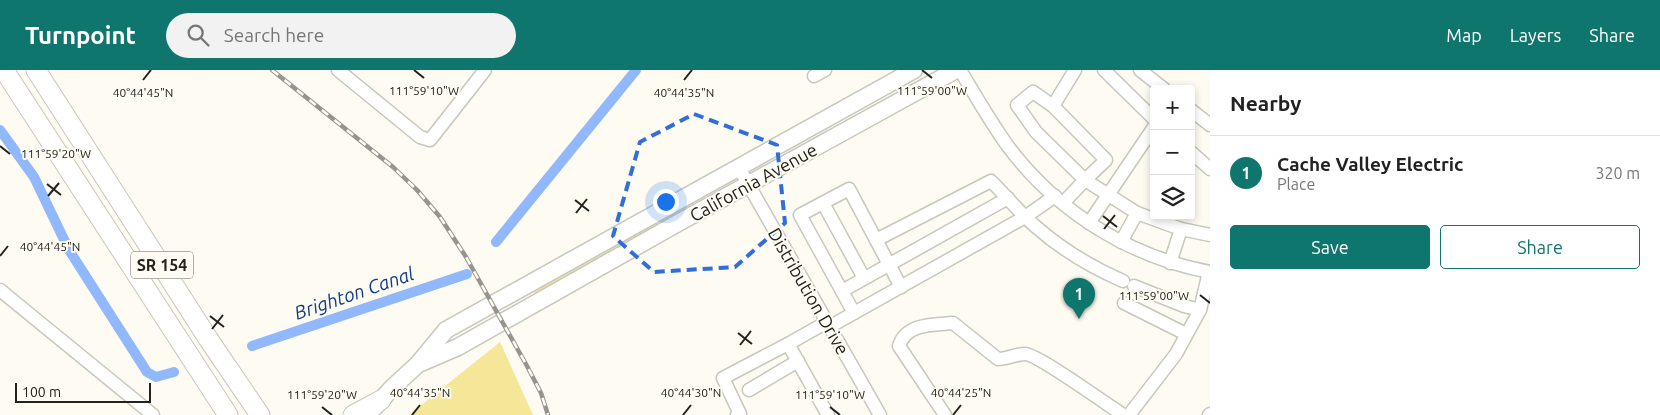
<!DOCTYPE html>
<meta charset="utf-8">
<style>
:root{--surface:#fff;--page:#f2f2f2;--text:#222;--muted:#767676;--line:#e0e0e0;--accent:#0f766e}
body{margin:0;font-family:Ubuntu,sans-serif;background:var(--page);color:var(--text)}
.controls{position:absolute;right:15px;top:15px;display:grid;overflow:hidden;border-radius:5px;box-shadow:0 2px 8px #0003}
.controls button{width:45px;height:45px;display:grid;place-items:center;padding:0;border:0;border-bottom:1px solid var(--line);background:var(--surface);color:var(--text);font:25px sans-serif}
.scale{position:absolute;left:15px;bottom:12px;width:136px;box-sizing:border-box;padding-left:5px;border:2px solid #22221e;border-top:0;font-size:14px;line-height:18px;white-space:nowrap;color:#22221e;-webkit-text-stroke:4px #fdfbf2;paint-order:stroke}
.you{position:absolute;left:665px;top:131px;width:18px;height:18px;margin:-12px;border:4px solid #fff;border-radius:50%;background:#1a73e8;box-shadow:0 0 0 8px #1a73e833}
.badge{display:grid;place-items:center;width:32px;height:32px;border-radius:50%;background:var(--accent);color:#fff;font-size:16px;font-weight:700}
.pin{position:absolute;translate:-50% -41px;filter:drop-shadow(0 1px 2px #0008)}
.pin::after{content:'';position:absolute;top:26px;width:18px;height:15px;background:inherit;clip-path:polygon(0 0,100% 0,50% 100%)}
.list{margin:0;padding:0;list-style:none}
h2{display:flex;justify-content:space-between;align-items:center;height:65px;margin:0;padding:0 20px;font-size:21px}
h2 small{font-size:16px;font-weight:400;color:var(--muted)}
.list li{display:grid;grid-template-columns:32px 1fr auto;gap:15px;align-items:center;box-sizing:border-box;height:75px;padding:0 20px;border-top:1px solid var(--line)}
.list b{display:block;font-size:19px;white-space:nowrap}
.list p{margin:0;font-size:16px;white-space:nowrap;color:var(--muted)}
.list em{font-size:16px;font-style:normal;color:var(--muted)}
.actions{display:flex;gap:10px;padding:15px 20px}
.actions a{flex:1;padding:11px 0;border:1px solid var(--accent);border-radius:5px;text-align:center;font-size:18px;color:var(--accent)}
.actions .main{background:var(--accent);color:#fff}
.icon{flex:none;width:28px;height:28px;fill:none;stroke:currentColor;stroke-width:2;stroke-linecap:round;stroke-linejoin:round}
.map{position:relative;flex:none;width:1210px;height:345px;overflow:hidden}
header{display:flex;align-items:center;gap:30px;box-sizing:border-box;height:70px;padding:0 25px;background:var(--accent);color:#fff}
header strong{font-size:24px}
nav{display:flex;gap:28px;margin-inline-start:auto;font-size:18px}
.search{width:350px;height:45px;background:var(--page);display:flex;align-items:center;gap:12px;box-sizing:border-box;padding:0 18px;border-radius:28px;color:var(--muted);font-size:19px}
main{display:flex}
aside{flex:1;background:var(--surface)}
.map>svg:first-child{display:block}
.green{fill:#f4e797}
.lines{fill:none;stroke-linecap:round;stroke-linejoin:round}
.canal{stroke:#91b8fc;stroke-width:10}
.minor-casing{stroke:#c8c7bd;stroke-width:15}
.major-casing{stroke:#c8c7bd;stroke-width:19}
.highway-casing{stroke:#c8c7bd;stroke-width:21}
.minor{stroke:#fff;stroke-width:12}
.major{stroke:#fff;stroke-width:16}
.highway{stroke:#fff;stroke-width:19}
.rail-casing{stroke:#95948e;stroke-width:4.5}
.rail{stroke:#fdfbf2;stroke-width:2.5;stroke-dasharray:8;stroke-linecap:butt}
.marked{fill:none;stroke:#316edc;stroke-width:4;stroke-dasharray:10 6;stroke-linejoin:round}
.ticks{fill:none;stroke:#22221e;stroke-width:2}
.labels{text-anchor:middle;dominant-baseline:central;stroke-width:4;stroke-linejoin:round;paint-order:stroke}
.shield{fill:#fdfbf2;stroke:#64635e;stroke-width:1}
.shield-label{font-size:16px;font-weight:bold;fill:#22221e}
.street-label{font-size:18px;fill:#22221e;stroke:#fdfbf2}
.water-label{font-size:19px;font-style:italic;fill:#103b88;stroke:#fdfbf2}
.ticks-label{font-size:12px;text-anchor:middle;fill:#22221e;stroke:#fdfbf2;stroke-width:4;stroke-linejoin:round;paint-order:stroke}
</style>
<header>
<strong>Turnpoint</strong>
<div class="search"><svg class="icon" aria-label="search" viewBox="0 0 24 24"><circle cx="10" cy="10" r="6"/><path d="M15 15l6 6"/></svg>Search here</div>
<nav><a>Map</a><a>Layers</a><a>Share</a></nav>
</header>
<main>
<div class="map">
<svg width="1210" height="345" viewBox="0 0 1210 345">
<rect width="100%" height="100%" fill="#fdfbf2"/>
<g class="green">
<polygon points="721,122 536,225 533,220 666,145"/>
<polygon points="500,272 533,345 409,345"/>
</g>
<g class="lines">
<g class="canal">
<polyline points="0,60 34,107 69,180 147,302 156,307 174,302"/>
<polyline points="496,172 636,0"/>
<polyline points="252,276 467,204"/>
</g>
<defs>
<g id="minor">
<polyline points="338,0 420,67 430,70 485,0"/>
<path d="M960 0C975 25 990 51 1007 75 1056 141 1129 187 1210 202"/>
<polyline points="1104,0 1154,49"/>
<polyline points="1140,0 1164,19"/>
<polyline points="814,6 825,0"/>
<polyline points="1053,36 1106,90 1085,110 1137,143 1181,159 1210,165"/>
<polyline points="1191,40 1210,55"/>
<polyline points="1191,82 1210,99"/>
<polyline points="739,98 880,345"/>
<polyline points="823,133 864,208"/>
<polyline points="1063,133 1085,110 1036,62 1017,35 1033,22 1053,36 1075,0"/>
<polyline points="1089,153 1154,57"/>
<path d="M876 170 991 111C1006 126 1019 142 1035 156 1061 179 1091 197 1123 211"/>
<polyline points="1121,172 1137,143"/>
<polyline points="1170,193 1181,159"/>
<polyline points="1134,216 1184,236 1200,240"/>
<polyline points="0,220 153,345"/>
<polyline points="842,221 1008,128"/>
<polyline points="1124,233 1186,264"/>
<polyline points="854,243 800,145 849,119 901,217"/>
<polyline points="827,252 788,274 828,345"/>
<polyline points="829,257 1025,147 1055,126"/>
<polyline points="749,320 798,291"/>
<polyline points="737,345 740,344 723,308 788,274"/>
<path d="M945 345 899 276C906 253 933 255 953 253L998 289C1006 289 1017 284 1025 284 1037 284 1108 335 1123 345"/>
<polyline points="1129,345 1176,284 1200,240 1209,202"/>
<polyline points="1209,345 1210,344"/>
</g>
<g id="major">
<polyline points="421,293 458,277 678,153 956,0"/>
<polyline points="373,339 393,317 417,295 446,260 914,0"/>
</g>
<g id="highway">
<polyline points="4,0 228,345"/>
<polyline points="36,0 209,270 260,345"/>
<polyline points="353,345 381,330"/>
</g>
</defs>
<use href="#minor" class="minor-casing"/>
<use href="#major" class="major-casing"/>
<use href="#highway" class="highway-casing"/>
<use href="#minor" class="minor"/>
<use href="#major" class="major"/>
<use href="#highway" class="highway"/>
<defs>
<polyline id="rail" points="272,0 393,97 417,120 440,147 466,187 527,296 541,323 548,345"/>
</defs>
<use href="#rail" class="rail-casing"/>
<use href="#rail" class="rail"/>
</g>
<path class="marked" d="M694 44 777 75 785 153 735 197 654 202 613 166 640 72Z"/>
<path class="ticks" d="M414 0 424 8M922 0 932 8M143 10 151 0M684 10 692 0M0 76 10 84M47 114 61 125M48 126 59 113M575 130 589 141M576 143 587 129M1103 146 1117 157M1104 159 1115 145M0 186 8 176M1200 225 1210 233M210 246 224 257M212 259 223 245M738 263 752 274M740 275 751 261M322 337 332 345M830 337 840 345M412 345 420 335M683 345 691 335M953 345 961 335"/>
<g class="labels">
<rect class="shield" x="131" y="181.5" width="62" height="27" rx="4"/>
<g class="shield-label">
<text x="162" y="195">SR 154</text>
</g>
<g class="street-label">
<text transform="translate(753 112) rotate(-29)">California Avenue</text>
<text transform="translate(809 221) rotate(60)">Distribution Drive</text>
</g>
<g class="water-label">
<text transform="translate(354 223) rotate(-19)">Brighton Canal</text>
</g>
</g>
<g class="ticks-label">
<text x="424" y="25">111°59'10"W</text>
<text x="932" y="25">111°59'00"W</text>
<text x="143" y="27">40°44'45"N</text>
<text x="684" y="27">40°44'35"N</text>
<text x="56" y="88">111°59'20"W</text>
<text x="50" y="181">40°44'45"N</text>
<text x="1154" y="230">111°59'00"W</text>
<text x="420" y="327">40°44'35"N</text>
<text x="691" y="327">40°44'30"N</text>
<text x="961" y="327">40°44'25"N</text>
<text x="322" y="329">111°59'20"W</text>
<text x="830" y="329">111°59'10"W</text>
</g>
</svg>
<div class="controls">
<button>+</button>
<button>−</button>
<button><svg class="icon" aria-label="layers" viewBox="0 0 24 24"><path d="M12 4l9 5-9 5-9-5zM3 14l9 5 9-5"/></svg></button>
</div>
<div class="scale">100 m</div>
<div class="you"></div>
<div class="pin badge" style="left:1079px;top:249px">1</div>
</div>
<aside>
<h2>Nearby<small></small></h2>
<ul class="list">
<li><span class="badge">1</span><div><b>Cache Valley Electric</b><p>Place</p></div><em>320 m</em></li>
</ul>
<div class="actions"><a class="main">Save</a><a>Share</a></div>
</aside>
</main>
